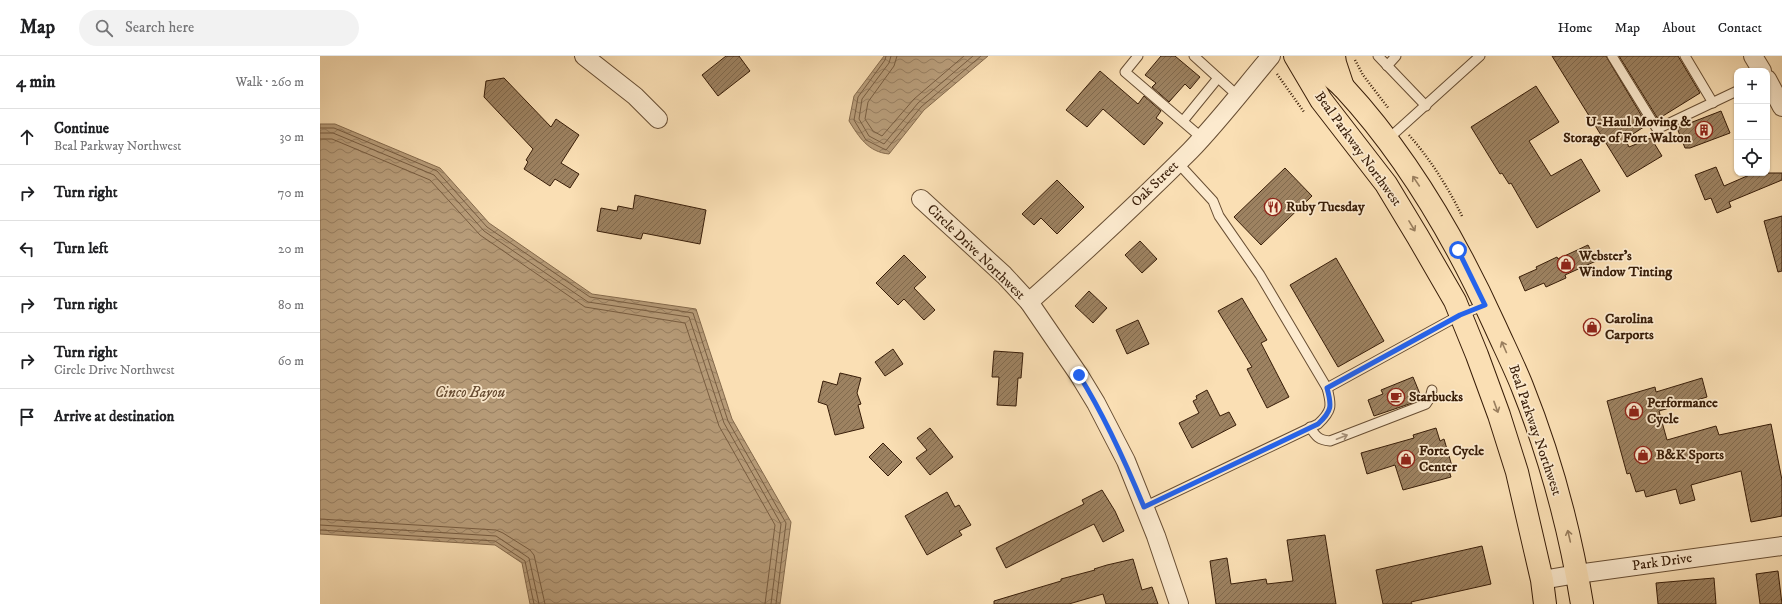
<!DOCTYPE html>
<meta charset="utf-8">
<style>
:root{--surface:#fff;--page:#f2f2f2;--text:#202124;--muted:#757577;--line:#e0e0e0}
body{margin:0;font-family:"IM FELL DW Pica",serif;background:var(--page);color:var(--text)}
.controls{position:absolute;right:12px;top:12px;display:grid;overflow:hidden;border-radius:8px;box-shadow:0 1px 3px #0004}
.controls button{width:36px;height:36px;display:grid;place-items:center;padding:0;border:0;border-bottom:1px solid var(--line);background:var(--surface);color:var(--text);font:20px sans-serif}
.stop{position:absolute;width:12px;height:12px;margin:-9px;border:3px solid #2563eb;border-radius:50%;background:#fff}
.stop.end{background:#2563eb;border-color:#fff;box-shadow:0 1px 4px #0008}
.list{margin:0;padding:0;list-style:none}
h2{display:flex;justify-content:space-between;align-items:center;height:52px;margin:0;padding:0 16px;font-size:17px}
h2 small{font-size:13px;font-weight:400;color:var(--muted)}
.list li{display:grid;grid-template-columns:26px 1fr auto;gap:12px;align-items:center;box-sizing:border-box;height:56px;padding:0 16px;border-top:1px solid var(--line)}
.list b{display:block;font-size:15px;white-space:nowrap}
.list p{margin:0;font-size:13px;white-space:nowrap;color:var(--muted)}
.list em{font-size:13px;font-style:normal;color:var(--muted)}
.icon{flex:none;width:22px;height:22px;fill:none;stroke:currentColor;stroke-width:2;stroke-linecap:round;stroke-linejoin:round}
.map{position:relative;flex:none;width:1462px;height:548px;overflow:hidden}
header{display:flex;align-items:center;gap:24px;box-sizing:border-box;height:56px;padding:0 20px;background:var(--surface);border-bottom:1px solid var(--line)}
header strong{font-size:19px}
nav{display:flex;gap:22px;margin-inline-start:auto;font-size:14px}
.search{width:280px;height:36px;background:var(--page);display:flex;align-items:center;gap:10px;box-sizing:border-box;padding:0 14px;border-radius:22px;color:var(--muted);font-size:15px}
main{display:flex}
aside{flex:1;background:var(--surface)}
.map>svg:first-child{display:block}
.water{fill:url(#water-waves);stroke:#856a4c}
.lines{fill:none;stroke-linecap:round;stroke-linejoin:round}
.shore{stroke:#785d41;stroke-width:1}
.building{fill:url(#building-hatch);stroke:#381d08}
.service-casing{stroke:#684e33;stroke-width:11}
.minor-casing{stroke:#684e33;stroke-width:20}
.primary-casing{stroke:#381d08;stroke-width:24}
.path{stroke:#381d08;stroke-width:2.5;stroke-dasharray:1 2;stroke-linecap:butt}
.service{stroke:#fceace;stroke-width:9}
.minor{stroke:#fceace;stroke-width:18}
.primary{stroke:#fadfb4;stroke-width:22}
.oneway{stroke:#997e5e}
.oneway2{stroke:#a48e75}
.route{stroke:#2563eb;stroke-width:5}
.labels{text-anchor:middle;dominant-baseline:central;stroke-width:3.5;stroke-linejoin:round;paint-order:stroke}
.poi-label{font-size:14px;font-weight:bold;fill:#381d08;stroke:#fceace;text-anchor:start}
.street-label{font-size:14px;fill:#381d08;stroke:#fceace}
.water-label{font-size:15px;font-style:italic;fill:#654a30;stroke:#fceace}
</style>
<header>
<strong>Map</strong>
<div class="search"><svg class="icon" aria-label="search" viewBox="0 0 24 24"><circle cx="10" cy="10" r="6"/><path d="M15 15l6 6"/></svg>Search here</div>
<nav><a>Home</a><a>Map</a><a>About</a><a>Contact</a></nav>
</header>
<main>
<aside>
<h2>4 min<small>Walk · 260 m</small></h2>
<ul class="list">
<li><svg class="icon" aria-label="ahead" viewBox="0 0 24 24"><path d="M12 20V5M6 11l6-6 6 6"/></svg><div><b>Continue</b><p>Beal Parkway Northwest</p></div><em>30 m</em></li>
<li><svg class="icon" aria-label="right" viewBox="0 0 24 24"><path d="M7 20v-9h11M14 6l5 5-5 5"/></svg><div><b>Turn right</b></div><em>70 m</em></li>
<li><svg class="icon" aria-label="left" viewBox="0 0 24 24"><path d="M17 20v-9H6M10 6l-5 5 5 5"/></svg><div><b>Turn left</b></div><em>20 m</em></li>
<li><svg class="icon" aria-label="right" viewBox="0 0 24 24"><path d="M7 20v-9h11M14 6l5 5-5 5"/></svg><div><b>Turn right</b></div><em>80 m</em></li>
<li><svg class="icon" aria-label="right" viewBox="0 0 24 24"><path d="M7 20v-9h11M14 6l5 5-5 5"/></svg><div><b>Turn right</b><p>Circle Drive Northwest</p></div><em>60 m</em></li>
<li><svg class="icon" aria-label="arrive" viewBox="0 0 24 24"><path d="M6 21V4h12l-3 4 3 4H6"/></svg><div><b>Arrive at destination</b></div></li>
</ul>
</aside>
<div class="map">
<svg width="1462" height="548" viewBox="0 0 1462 548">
<defs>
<pattern id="water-waves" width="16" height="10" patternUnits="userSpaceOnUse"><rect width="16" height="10" fill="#b89d7a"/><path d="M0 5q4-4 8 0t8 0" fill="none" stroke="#977f62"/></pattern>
<pattern id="building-hatch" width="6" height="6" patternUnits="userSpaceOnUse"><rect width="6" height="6" fill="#9d8261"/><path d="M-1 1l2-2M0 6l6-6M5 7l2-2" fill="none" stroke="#816a4e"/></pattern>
</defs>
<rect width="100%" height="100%" fill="#fadfb4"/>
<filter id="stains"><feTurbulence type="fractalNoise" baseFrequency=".005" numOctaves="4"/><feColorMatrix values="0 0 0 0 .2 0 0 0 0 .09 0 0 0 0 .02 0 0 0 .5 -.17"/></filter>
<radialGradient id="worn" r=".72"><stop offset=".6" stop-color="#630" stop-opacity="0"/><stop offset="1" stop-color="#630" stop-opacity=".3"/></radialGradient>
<g class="water">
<path d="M564 0H668L604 54 569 98C548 96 539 81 529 65L534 40Z"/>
<polygon points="0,68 15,68 120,112 169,167 272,238 376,253 412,363 471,466 460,548 210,548 202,507 175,489 0,478"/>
</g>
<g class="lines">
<g class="shore">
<polyline points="566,0 565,4 538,41 534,64 546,84 566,94 601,51 661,0"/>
<polyline points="571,0 569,7 542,43 539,63 549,80 564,88 598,47 653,0"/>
<polyline points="577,0 574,10 548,46 545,63 553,75 562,80 594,43 644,0"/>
<polyline points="0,72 14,72 117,115 167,171 270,241 373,257 408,365 466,467 456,548"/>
<polyline points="0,77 13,77 114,119 164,175 268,246 369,261 404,367 461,468 451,548"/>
<polyline points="0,83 12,83 110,124 160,179 265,251 365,267 399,370 455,469 445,548"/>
<polyline points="0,463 176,474 183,477 210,494 214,499 225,548"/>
<polyline points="0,469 176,480 209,502 219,548"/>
<polyline points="0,474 175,485 205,505 214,548"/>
</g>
</g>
<g class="building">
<polygon points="406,0 419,0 430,15 398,40 382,19"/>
<polygon points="841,0 855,0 880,21 870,33 865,28 849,46 832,31 836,27 825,19"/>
<polygon points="1232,0 1286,0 1327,69 1305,83 1309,91 1331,82 1342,100 1307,121"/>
<polygon points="1299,0 1358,0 1380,37 1338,63"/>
<polygon points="780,15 818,48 824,40 841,55 836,62 843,67 824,89 783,53 767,71 746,54"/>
<polygon points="184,22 231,71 236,63 259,79 241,107 259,118 250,132 235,123 230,130 204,113 208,106 206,104 213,93 164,41 166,25"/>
<polygon points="1216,30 1239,66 1209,85 1231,120 1261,103 1280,135 1217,172 1191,127 1189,128 1182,117 1180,118 1151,71"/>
<polygon points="1401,55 1410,77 1370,92 1365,92 1357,72"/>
<polygon points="1396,111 1404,130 1434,117 1462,117 1462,124 1409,146 1411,151 1397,157 1391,142 1385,144 1375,119"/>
<polygon points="965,112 992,140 941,189 914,161"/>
<polygon points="737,124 764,151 737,178 721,162 714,169 702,158"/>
<polygon points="315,139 386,154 380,188 323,177 321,183 277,175 281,152 297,155 298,150 313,153"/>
<polygon points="1462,160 1462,215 1458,216 1444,165"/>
<polygon points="820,185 837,203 822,217 805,199"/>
<polygon points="1268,189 1276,205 1245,219 1246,222 1226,231 1224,227 1205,235 1199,221 1217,213 1216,211 1237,201 1238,203"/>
<polygon points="584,199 606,221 594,232 615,254 604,264 584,243 578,249 556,227"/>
<polygon points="1016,202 1064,285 1018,311 970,229"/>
<polygon points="769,235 787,252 773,267 755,250"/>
<polygon points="922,242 947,284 941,287 969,341 947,352 927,313 932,311 898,255"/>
<polygon points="818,264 829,288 807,298 796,274"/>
<polygon points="573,293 583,308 565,320 555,306"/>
<polygon points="674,295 703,297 701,322 698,322 696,350 677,349 679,321 672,321"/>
<polygon points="520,317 541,322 537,337 541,348 538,349 544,372 515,379 507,349 498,346 503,325 517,329"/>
<polygon points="1093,321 1100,338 1096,339 1098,345 1054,360 1048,344 1063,338 1061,334"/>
<polygon points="1382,322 1387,341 1339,355 1347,384 1396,370 1399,379 1451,368 1462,424 1462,460 1431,466 1421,415 1371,429 1375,444 1360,448 1356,433 1326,441 1324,434 1316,436 1310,417 1307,418 1287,345 1335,331 1336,336"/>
<polygon points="887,334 900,360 909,356 916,369 872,392 859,367 879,357 873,345 877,343 876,340"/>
<polygon points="610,372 633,401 610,419 596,402 607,394 597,382"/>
<polygon points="1116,372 1120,385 1124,383 1132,410 1128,411 1131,421 1083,434 1075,409 1047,418 1041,397 1094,382 1093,379"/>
<polygon points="563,387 582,406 568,420 549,401"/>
<polygon points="782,434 795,455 804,475 783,486 774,468 686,512 676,492 764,448 762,444"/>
<polygon points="627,436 635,451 639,449 651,469 639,475 642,479 607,499 585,460"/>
<polygon points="1005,479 1016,548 896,548 890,505 907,502 911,528 946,523 947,528 973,525 967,484"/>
<polygon points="1162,490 1171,528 1091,546 1092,548 1063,548 1056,514"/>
<polygon points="813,503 822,534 832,531 838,548 786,548 783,538 749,548 674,548 674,545 741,525 741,523 775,514 774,513 787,509"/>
<polygon points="1458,515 1462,548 1440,548 1436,518"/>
<polygon points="1394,522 1396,548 1338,548 1336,527"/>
</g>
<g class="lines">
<defs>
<g id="service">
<polyline points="818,0 805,16 882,82"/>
<polyline points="874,0 918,40"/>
<polyline points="1058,0 1106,50"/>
<polyline points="1292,0 1337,73 1417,35"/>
<polyline points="1365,0 1393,47"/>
<polyline points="1067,10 1076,0"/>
<polyline points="863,65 898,22"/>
<polyline points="1067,84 1160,0"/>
<polyline points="1007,332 1140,259 1165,249"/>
<path d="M990 371C996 381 999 384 1010 385L1106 348 1110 342 1112 334"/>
<path d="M824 451 998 368C1012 355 1012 350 1007 332L940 219 899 160 893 145 858 107"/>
</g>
<g id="minor">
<polyline points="264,0 315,40 338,63"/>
<polyline points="1433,0 1442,15"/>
<polyline points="1447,23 1462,51"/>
<polyline points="601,143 684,219 709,246 759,319 776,347 806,405 836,480 859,548"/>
<path d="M709 246C764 197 818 147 870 95 899 65 924 32 951 0"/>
<polyline points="1222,524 1257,518 1462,490"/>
</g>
<g id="primary">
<polyline points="975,0 1001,44 1066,128 1098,181 1135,245 1157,299 1179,359 1197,416 1222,524 1225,548"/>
<path d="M985 0C998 10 1012 20 1024 32 1088 101 1136 184 1175 270 1184 290 1194 310 1202 330 1230 400 1250 474 1262 548"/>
<polyline points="1014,0 1015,7 1023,31"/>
</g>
</defs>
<use href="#service" class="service-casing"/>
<use href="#minor" class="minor-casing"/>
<use href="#primary" class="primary-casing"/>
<g class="path">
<polyline points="1035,4 1043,19 1069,53"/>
<polyline points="957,18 984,56"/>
<path d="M1089 79C1110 103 1128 131 1142 160"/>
</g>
<use href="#service" class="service"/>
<use href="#minor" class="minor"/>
<use href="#primary" class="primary"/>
</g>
<defs><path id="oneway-shaft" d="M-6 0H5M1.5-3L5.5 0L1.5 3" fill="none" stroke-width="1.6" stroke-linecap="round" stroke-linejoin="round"/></defs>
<g class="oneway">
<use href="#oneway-shaft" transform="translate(1096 125) rotate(-124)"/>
<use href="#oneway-shaft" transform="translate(1092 170) rotate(59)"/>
<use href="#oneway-shaft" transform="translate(1184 291) rotate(-114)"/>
<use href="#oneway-shaft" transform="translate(1176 351) rotate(70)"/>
<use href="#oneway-shaft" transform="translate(1249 480) rotate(-103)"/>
</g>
<use class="oneway2" href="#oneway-shaft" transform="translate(1022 381) rotate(-21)"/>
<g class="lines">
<path class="route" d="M759 319C785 361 805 405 824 451L998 368C1012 355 1012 350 1007 332L1140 259 1165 249 1138 194"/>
</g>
<defs>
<symbol id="building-ring" viewBox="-11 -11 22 22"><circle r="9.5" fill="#fceace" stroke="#8f2418" stroke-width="1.5"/><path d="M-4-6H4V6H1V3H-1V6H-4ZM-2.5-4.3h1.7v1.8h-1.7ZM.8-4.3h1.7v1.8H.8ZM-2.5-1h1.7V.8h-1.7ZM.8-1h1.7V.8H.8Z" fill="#8f2418"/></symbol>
<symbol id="restaurant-ring" viewBox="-11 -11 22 22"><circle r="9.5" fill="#fceace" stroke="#8f2418" stroke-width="1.5"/><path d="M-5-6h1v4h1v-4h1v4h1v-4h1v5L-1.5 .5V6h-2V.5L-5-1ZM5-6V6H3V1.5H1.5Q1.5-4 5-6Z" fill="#8f2418"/></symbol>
<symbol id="shop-ring" viewBox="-11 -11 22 22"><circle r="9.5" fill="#fceace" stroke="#8f2418" stroke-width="1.5"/><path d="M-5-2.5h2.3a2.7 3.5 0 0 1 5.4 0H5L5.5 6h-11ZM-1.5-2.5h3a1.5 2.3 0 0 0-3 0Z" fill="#8f2418"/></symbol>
<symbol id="cafe-ring" viewBox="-11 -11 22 22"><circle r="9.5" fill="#fceace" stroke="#8f2418" stroke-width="1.5"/><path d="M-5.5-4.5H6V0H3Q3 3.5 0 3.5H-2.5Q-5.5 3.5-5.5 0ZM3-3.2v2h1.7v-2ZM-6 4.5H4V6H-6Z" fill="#8f2418"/></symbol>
</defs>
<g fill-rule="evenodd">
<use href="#building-ring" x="1374" y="64" width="20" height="20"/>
<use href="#restaurant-ring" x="943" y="141" width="20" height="20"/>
<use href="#shop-ring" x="1236" y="198" width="20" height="20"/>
<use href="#shop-ring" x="1262" y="261" width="20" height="20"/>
<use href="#cafe-ring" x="1066" y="331" width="20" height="20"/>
<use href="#shop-ring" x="1304" y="345" width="20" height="20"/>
<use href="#shop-ring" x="1313" y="389" width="20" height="20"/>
<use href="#shop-ring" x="1076" y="393" width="20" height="20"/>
</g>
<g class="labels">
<g class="poi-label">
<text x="1371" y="66" text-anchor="end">U-Haul Moving &amp;<tspan x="1371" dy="16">Storage of Fort Walton</tspan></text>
<text x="966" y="151">Ruby Tuesday</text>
<text x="1259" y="200">Webster's<tspan x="1259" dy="16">Window Tinting</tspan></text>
<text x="1285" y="263">Carolina<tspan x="1285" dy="16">Carports</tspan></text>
<text x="1089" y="341">Starbucks</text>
<text x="1327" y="347">Performance<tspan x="1327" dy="16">Cycle</tspan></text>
<text x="1099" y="395">Forte Cycle<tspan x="1099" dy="16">Center</tspan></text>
<text x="1336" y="399">B&amp;K Sports</text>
</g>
<g class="street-label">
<text transform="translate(1038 93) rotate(54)">Beal Parkway Northwest</text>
<text transform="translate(835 128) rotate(-44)">Oak Street</text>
<text transform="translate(656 196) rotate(44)">Circle Drive Northwest</text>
<text transform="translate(1215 374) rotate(71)">Beal Parkway Northwest</text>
<text transform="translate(1342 506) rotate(-8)">Park Drive</text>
</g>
<g class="water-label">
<text x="150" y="336">Cinco Bayou</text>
</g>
</g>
<rect width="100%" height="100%" filter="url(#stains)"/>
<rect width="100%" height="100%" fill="url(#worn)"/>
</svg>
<div class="controls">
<button>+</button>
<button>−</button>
<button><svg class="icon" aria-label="locate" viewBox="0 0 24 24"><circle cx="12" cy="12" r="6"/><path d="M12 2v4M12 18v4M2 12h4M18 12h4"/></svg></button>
</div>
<div class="stop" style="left:1138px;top:194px"></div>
<div class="stop end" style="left:759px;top:319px"></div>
</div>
</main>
